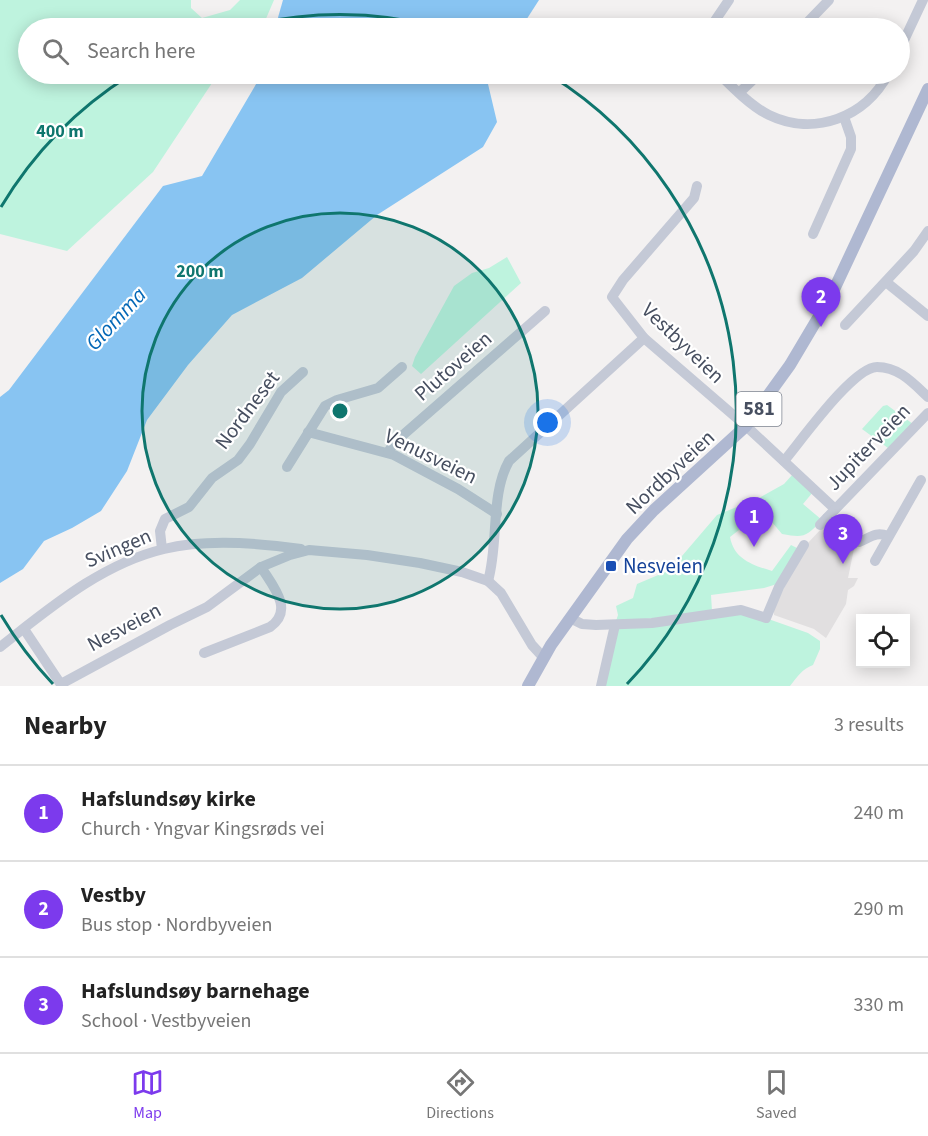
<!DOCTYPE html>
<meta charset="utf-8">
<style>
:root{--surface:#fff;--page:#f6f6f6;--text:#222;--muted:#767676;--line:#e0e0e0;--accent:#7c3aed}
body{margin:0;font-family:"Source Sans 3",sans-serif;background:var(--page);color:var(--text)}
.controls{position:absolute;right:18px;bottom:18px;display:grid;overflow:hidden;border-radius:0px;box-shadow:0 3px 15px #0003}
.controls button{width:54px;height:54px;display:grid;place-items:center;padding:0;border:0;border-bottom:2px solid var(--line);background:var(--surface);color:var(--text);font:30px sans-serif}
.you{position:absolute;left:548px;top:423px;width:21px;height:21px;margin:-15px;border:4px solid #fff;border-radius:50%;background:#1a73e8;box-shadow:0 0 0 9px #1a73e833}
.badge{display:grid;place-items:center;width:39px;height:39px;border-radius:50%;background:var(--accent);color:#fff;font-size:20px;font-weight:700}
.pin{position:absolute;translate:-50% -50px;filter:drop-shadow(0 2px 3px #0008)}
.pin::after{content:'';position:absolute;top:32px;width:21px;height:18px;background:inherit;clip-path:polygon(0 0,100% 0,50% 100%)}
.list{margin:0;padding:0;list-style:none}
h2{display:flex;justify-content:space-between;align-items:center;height:78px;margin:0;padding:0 24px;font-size:26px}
h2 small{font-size:20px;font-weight:400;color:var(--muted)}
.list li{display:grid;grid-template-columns:39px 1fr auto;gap:18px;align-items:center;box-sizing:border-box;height:96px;padding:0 24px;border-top:2px solid var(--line)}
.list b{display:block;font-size:22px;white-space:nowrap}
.list p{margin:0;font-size:20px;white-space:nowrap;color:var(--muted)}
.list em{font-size:20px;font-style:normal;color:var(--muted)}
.icon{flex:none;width:33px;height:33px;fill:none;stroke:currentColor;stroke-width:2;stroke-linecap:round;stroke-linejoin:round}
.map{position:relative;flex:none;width:928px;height:686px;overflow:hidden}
.search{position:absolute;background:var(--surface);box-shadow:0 3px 15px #0003;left:18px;right:18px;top:18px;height:66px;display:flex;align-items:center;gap:15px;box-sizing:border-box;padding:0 21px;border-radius:33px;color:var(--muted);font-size:22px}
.sheet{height:366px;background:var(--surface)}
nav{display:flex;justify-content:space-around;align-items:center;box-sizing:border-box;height:84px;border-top:2px solid var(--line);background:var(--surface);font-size:16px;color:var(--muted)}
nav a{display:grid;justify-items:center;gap:3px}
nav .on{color:var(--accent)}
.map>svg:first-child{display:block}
.education{fill:#e1dfe0}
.green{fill:#bef3de}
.water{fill:#88c4f2}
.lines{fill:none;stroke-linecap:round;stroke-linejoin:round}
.minor{stroke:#c4c9d6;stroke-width:10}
.major{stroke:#afb8d1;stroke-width:12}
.ring{fill:none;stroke:#0f766e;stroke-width:3}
.transit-dot{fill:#1a4fb4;stroke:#fff;stroke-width:2}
.labels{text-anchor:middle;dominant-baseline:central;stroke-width:4.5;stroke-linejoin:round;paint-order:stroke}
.shield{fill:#fff;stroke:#7e8490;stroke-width:1.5}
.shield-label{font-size:20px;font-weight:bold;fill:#474f60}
.street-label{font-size:21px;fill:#474f60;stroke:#fff}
.transit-label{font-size:21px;fill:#164399;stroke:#fff;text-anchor:start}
.water-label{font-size:22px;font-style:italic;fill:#0368b7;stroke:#fff}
.centre{fill:#0f766e;stroke:#fff;stroke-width:3}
.ring-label{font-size:18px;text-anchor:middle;font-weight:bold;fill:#0f766e;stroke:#fff;stroke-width:4.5;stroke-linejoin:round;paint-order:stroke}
</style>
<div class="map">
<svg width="928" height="686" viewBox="0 0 928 686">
<rect width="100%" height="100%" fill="#f3f1f1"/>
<polygon class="education" points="823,527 828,527 854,549 848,578 858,578 854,586 848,590 846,604 826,638 814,629 774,615 774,607 807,544"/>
<g class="green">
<polygon points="0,0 191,0 191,8 202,18 230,10 240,0 274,0 262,28 28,28 28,74 218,74 153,172 67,251 0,234"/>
<polygon points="507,257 521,283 421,374 412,366 415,357 454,286 472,273 489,268"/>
<polygon points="887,405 913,424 888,448 862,429 883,406"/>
<path d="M793 474 813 492 803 504 822 520C806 537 804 538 782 534L771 521 757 516 730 537C734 559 752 565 772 571L791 545 799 549 777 584 764 588 711 595 712 611 658 618 616 621 618 615 616 606 633 598 637 584 670 570 717 515 759 498 784 484Z"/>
<path d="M746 611 808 633 820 641V649L813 665C802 669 797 677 790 686H601L615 625Z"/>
</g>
<g class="water">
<polygon points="283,0 539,0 521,28 275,28"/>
<polygon points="262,74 494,74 488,84 497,122 483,147 377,215 302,278 232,315 188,365 147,420 127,471 101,511 72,528 44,541 23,569 0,583 0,397 9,390 163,186 202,176"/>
</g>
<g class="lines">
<g class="minor">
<polyline points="710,28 729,0"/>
<polyline points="802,28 829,0"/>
<polyline points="900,49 923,0"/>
<path d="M719 74C732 87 752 107 769 115 814 137 866 117 888 74"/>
<polyline points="740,92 759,74"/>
<polyline points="697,186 694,198 623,280 612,297 644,338 746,426 835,509"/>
<polyline points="813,234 851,149 851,137 844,117"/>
<polyline points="886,282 928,316"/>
<polyline points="845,325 914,251 928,231"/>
<polyline points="308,432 394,455 458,489 497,514"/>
<polyline points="388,452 395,442 545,311"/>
<path d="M784 461C801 441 853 367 877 367 899 367 913 383 928 397"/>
<polyline points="287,467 325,406 337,400 378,388 402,367"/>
<path d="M827 518 851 540 859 542C870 538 875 531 888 536"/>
<polyline points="820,525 928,413"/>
<polyline points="162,549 160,531 165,519 189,507 212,478 238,460 250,444 281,392 303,372"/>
<polyline points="875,561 921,480"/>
<path d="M488 581C499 543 490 495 509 461L644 338"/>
<polyline points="570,618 582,624 596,625 652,623 741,610 766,618 779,587 804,545"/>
<polyline points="24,629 62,686"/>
<path d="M0 647C50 608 101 564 164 549 204 539 259 543 301 549"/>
<path d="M204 653 270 627C295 610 272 585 261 567"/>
<polyline points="61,684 170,625 207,607 261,567 290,555 309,550 367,555 420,563 462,572 488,581 501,593 532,645 543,657"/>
<polyline points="601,686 615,625"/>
</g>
<polyline class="major" points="528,686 551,645 627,539 654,510 746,426 790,365 831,296 928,89"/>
</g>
<circle cx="340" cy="411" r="198" fill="#0f766e" fill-opacity=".12"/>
<g class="ring">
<circle cx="340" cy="411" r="198"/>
<path d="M53 684A396 396 0 0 1 1 615M1 207A396 396 0 0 1 130 75M238 28A396 396 0 0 1 442 28M550 75A396 396 0 0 1 627 684"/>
</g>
<rect class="transit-dot" x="605" y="560" width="12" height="12" rx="3"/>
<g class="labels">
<rect class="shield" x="736.5" y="392" width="45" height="34" rx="4.5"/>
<g class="shield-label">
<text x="759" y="409">581</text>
</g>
<g class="street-label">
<text transform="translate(683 343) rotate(44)">Vestbyveien</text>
<text transform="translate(453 366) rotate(-41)">Plutoveien</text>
<text transform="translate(247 410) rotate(-53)">Nordneset</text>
<text transform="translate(868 447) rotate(-46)">Jupiterveien</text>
<text transform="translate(431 456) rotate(26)">Venusveien</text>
<text transform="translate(670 472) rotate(-43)">Nordbyveien</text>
<text transform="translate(118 548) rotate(-23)">Svingen</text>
<text transform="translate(124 627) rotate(-28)">Nesveien</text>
</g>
<g class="transit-label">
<text x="623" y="566">Nesveien</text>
</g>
<g class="water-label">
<text transform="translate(116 319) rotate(-47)">Glomma</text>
</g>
</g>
<circle cx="340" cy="411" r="9" class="centre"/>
<g class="ring-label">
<text x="60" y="137">400 m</text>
<text x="200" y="277">200 m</text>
</g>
</svg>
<div class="controls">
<button><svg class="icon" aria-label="locate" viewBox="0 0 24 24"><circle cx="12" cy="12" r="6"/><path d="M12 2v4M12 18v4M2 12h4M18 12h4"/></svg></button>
</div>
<div class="you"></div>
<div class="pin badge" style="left:754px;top:547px">1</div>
<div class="pin badge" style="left:821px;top:327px">2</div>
<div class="pin badge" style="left:843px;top:564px">3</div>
<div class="search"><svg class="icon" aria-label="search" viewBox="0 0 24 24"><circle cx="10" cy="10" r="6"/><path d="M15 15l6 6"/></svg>Search here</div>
</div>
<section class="sheet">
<h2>Nearby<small>3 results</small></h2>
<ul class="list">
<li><span class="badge">1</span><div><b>Hafslundsøy kirke</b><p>Church · Yngvar Kingsrøds vei</p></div><em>240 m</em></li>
<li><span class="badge">2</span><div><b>Vestby</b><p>Bus stop · Nordbyveien</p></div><em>290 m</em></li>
<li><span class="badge">3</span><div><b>Hafslundsøy barnehage</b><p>School · Vestbyveien</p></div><em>330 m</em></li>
</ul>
</section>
<nav>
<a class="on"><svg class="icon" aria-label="map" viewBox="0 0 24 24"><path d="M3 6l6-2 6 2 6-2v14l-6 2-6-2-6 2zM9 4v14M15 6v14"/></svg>Map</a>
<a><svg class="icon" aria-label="directions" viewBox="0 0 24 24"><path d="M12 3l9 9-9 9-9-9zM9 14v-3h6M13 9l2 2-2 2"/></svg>Directions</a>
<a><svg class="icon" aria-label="saved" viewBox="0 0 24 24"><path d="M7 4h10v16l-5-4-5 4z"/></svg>Saved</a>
</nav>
